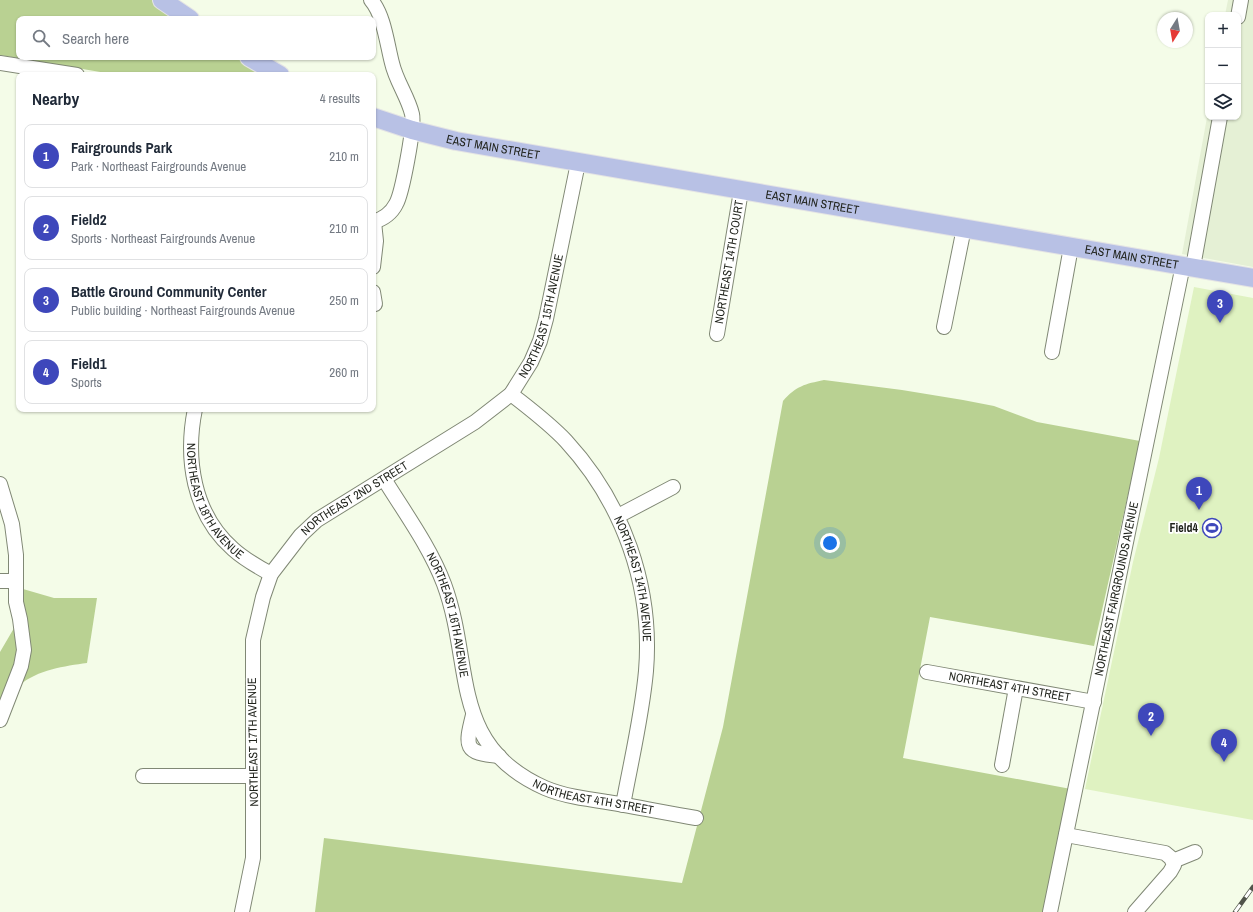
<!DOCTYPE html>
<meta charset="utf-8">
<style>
:root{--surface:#fff;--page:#f2f2f3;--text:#1f2937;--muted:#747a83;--line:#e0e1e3;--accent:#3e47bb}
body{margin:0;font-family:"Archivo Narrow",sans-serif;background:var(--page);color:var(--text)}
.controls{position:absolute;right:12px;top:12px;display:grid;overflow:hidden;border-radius:8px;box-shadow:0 1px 3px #0004}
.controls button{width:36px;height:36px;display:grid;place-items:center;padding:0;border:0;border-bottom:1px solid var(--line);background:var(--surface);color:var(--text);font:20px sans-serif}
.compass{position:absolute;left:1157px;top:12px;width:36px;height:36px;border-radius:50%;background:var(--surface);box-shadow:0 1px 3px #0004;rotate:191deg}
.you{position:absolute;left:830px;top:543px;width:14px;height:14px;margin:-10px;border:3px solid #fff;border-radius:50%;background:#1a73e8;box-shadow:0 0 0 6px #1a73e833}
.badge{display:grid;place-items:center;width:26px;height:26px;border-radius:50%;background:var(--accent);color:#fff;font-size:13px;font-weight:700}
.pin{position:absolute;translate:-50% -33px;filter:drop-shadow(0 1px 2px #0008)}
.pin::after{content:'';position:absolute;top:21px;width:14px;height:12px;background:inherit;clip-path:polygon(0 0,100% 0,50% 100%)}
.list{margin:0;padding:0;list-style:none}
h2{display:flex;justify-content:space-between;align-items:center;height:52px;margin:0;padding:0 16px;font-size:17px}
h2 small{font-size:13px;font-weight:400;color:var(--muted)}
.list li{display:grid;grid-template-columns:26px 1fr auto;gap:12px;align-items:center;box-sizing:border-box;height:64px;margin:0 8px 8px;padding:0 8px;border:1px solid var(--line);border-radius:8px}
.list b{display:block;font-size:15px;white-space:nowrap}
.list p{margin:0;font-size:13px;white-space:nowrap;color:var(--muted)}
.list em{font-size:13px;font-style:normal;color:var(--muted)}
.icon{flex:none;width:22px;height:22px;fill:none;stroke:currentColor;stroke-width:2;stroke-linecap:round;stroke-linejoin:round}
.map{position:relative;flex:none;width:1253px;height:912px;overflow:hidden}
.search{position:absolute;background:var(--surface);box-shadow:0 1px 3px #0004;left:16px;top:16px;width:360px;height:44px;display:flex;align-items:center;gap:10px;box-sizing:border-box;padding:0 14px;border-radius:8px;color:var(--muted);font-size:15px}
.panel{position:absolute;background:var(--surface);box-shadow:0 1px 3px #0004;left:16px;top:72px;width:360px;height:340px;border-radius:8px}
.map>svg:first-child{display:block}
.built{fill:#e5f0d5}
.green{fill:#dff2c1}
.forest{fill:#b9d192}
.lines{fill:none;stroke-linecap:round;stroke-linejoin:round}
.minor-casing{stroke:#808875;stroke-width:16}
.major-casing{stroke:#e4e4e4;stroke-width:20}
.minor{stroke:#fff;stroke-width:14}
.major{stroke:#b8c1e5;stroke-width:18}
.rail-casing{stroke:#50544a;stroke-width:4.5}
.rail{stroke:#fff;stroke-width:3;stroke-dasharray:9;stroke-linecap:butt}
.labels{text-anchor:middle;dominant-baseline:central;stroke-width:3.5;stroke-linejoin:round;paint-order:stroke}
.street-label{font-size:12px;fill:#1f221b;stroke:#fff}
.poi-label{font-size:12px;font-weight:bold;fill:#1f221b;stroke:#fff;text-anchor:end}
</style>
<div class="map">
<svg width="1253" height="912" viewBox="0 0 1253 912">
<rect width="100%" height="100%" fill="#f4fce8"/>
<polygon class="built" points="1228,0 1253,0 1253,267 1182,254 1208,112 1208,117 1238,117 1238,15 1225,15"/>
<polygon class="green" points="1194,287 1253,298 1253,820 1085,789 1133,562 1159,458"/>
<g class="forest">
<polygon points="0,0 152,0 182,19 19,19 19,57 242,57 270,75 118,75 0,55"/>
<path d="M824 380 902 390 963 400 994 406 1037 422 1140 441 1094 646 930 617 903 758 1071 789 1045 912H315L324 838 682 883 723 727 783 401C796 386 805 384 824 380Z"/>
<path d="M23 589 54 598H97L87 663C65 666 37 670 20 685 13 691 6 698 0 705V652L17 623Z"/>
</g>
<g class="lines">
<defs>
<g id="minor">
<path d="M371 0C384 15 387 44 392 63 396 81 408 97 412 114 415 126 402 194 396 204 391 214 383 219 373 222"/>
<polyline points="1238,17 1241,0"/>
<polyline points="0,63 77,75"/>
<polyline points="373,267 376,241 374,222"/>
<polyline points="1193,267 1220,117"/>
<polyline points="373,292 375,304"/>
<polyline points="944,327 964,228"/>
<path id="s1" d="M717 334 741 191"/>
<polyline points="1052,352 1071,247"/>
<path id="s2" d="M511 394C530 409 549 423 566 441 623 503 653 586 646 671 642 716 631 761 623 805"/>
<path id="s3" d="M195 409C185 458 193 514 233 549 244 559 258 567 271 574"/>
<path id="s4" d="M384 479C405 513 430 547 444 584 474 665 448 745 545 788 564 796 586 799 607 802 637 807 667 813 696 818"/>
<polyline points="0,484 12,524 16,555 16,602 20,619 24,650 21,666 0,720"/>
<polyline points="618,516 673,487"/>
<polyline points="0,581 15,581"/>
<path id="s5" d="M927 672 1094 702"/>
<path d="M473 715C465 747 464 753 499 756"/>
<polyline points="1002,765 1016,688"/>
<polyline points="143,776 253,776"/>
<polyline points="1066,835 1165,853 1171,858 1174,865 1170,872 1135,912"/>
<polyline points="1173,861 1195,852"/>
<path id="s6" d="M242 912 253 858V640L263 597 271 574 301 535 317 520 475 422 511 394 531 362 540 341 546 319 578 163"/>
<path id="s7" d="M1050 912 1183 265"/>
</g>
<g id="major">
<polyline points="162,0 190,19"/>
<polyline points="249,57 280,75"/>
<path id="s8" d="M373 117 412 130 456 141 1253 278"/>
</g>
</defs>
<use href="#minor" class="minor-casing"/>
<use href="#major" class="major-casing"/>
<use href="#minor" class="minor"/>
<use href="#major" class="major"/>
<defs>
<polyline id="rail" points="1235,912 1253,887"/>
</defs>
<use href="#rail" class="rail-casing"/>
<use href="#rail" class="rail"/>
</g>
<defs>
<symbol id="stadium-ring" viewBox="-11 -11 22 22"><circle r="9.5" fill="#fff" stroke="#3e47bb" stroke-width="1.5"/><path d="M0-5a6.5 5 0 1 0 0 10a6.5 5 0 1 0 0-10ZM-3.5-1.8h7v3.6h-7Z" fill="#3e47bb"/></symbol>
</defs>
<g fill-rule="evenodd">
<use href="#stadium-ring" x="1201" y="517" width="22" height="22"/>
</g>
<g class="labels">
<g class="street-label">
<text stroke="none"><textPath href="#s8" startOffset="124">EAST MAIN STREET</textPath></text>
<text stroke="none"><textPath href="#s8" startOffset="448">EAST MAIN STREET</textPath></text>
<text stroke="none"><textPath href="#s8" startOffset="772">EAST MAIN STREET</textPath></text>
<text stroke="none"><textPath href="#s1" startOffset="73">NORTHEAST 14TH COURT</textPath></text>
<text stroke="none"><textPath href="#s6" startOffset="729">NORTHEAST 15TH AVENUE</textPath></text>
<text stroke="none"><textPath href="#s3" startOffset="99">NORTHEAST 18TH AVENUE</textPath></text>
<text stroke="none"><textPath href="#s6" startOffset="456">NORTHEAST 2ND STREET</textPath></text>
<text stroke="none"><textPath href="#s2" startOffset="229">NORTHEAST 14TH AVENUE</textPath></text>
<text stroke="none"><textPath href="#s7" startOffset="330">NORTHEAST FAIRGROUNDS AVENUE</textPath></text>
<text stroke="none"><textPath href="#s4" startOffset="152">NORTHEAST 16TH AVENUE</textPath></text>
<text stroke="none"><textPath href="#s5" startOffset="84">NORTHEAST 4TH STREET</textPath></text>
<text transform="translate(253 742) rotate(-91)">NORTHEAST 17TH AVENUE</text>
<text stroke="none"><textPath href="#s4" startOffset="410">NORTHEAST 4TH STREET</textPath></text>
</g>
<g class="poi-label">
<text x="1198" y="528">Field4</text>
</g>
</g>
</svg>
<div class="controls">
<button>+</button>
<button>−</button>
<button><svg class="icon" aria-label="layers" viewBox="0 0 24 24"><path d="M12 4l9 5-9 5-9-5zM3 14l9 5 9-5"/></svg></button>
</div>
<svg class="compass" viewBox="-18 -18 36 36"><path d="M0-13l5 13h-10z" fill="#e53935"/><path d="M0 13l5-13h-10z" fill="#747a83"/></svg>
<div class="you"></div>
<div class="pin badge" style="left:1199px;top:510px">1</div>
<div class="pin badge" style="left:1151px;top:736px">2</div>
<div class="pin badge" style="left:1220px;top:323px">3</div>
<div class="pin badge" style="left:1224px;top:762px">4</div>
<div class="search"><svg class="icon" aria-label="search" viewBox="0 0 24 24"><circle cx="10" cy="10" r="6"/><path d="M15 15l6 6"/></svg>Search here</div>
<section class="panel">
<h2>Nearby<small>4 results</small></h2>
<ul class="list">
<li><span class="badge">1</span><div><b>Fairgrounds Park</b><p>Park · Northeast Fairgrounds Avenue</p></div><em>210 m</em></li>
<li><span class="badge">2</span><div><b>Field2</b><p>Sports · Northeast Fairgrounds Avenue</p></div><em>210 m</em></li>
<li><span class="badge">3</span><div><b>Battle Ground Community Center</b><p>Public building · Northeast Fairgrounds Avenue</p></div><em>250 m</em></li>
<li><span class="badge">4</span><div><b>Field1</b><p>Sports</p></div><em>260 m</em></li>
</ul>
</section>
</div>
